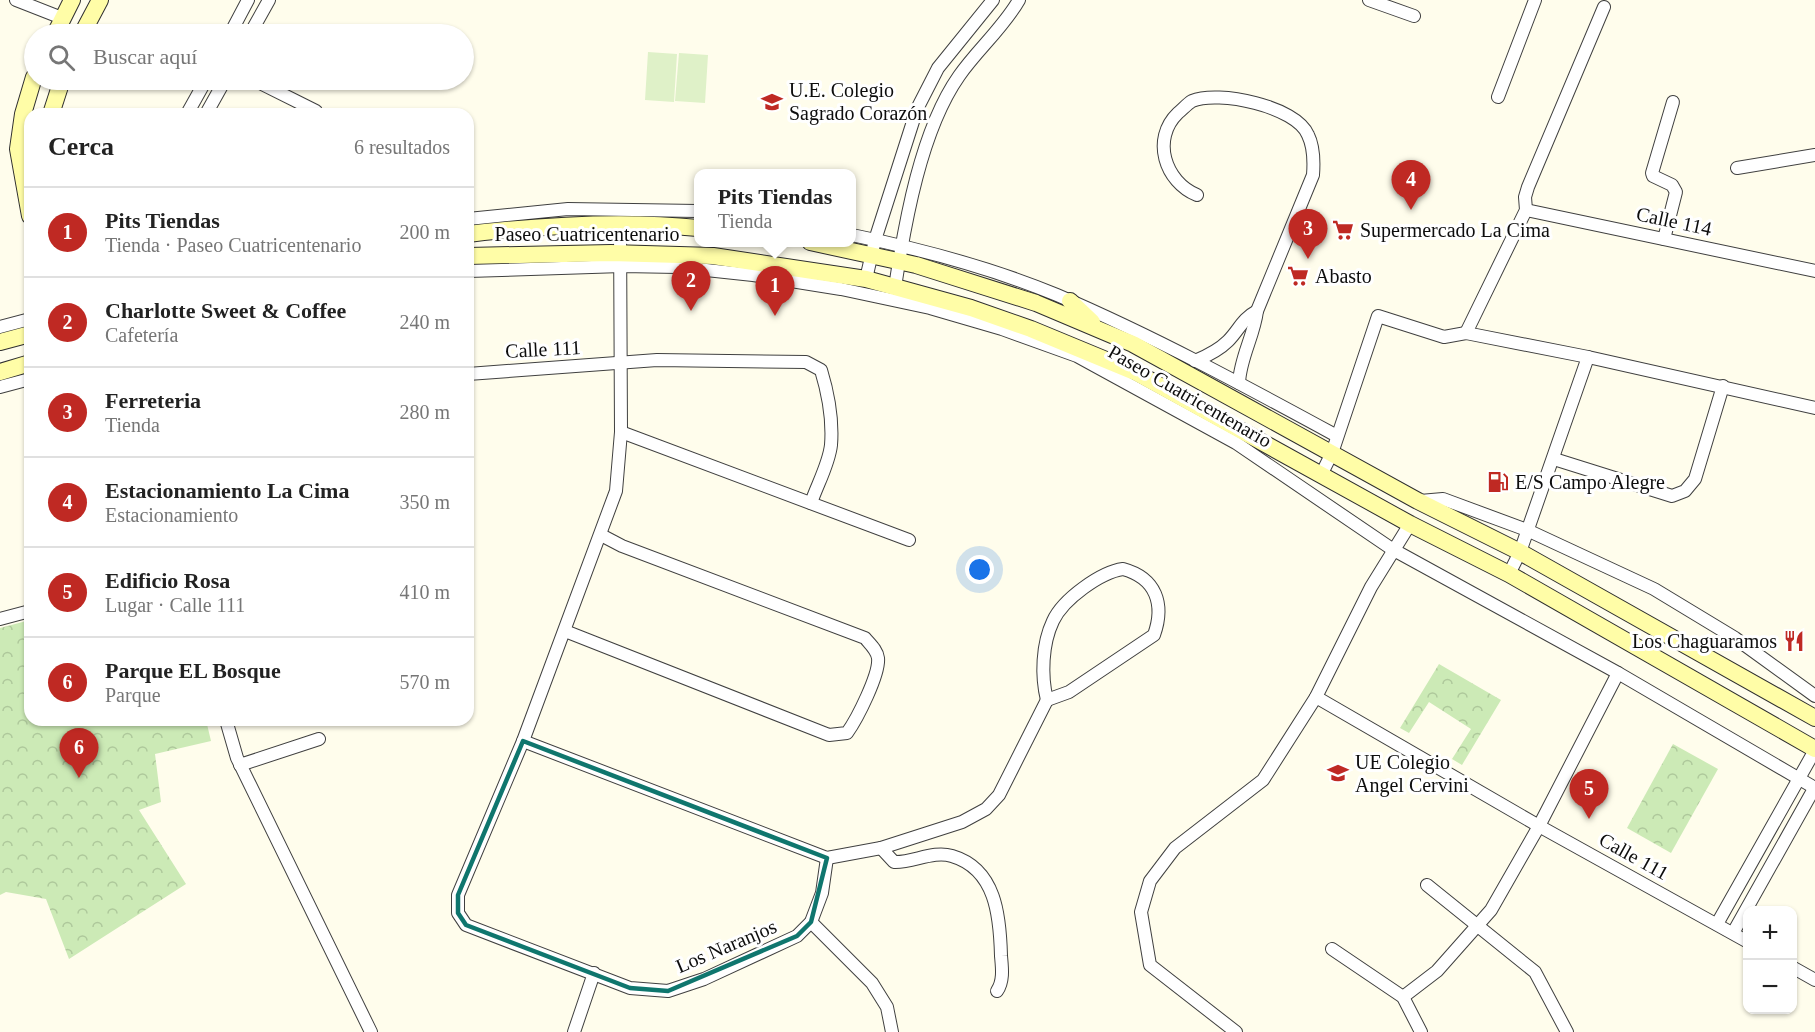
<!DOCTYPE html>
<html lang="es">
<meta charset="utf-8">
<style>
:root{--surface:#fff;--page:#f6f6f6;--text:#222;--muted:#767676;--line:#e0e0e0;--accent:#bf2923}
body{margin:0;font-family:Georgia,serif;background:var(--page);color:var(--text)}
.controls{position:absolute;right:18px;bottom:18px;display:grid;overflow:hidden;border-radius:12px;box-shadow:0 2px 4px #0004}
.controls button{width:54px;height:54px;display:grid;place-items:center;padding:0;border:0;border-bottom:2px solid var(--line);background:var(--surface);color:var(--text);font:30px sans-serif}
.you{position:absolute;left:980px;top:570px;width:21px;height:21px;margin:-15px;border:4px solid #fff;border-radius:50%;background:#1a73e8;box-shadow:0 0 0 9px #1a73e833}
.badge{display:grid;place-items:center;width:39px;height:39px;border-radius:50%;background:var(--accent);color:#fff;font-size:20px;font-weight:700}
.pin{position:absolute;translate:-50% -50px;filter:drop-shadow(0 2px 3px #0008)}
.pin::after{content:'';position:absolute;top:32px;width:21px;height:18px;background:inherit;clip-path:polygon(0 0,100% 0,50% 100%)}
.popup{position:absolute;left:694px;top:169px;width:162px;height:78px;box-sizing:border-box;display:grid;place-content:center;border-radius:12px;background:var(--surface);filter:drop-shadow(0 2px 4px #0005);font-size:20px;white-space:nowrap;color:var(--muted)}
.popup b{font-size:22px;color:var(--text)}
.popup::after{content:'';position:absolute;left:50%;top:100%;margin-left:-12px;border:12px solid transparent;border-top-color:var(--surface)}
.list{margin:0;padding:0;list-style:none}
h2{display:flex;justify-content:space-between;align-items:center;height:78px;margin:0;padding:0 24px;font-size:26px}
h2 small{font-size:20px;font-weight:400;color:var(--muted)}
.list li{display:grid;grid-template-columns:39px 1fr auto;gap:18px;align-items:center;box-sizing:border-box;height:90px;padding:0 24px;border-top:2px solid var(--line)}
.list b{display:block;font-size:22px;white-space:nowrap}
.list p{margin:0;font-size:20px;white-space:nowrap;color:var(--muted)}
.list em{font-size:20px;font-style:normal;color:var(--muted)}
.icon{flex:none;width:33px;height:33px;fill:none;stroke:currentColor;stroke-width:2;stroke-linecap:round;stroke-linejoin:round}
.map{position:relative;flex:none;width:1815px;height:1032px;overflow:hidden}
.search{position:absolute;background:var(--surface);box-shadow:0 2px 4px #0004;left:24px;top:24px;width:450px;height:66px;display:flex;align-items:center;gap:15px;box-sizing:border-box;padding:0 21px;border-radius:33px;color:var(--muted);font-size:22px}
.panel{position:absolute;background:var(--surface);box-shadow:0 2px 4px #0004;left:24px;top:108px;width:450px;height:618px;border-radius:18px}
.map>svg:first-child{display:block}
.park{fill:url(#park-crowns)}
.pitch{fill:#dff1c8}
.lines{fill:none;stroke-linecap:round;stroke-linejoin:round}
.street-casing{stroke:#404040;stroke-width:14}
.secondary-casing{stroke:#2f2f2f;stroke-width:18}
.street{stroke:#fff;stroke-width:12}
.secondary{stroke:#fffda7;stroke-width:16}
.marked{fill:none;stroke:#0f766e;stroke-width:4.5;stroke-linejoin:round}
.labels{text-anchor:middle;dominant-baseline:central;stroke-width:6;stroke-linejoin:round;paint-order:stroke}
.poi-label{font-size:20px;fill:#0d0d0d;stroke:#fff;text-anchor:start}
.street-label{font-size:20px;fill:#0d0d0d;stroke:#fff}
</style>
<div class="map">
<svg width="1815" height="1032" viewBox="0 0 1815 1032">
<defs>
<pattern id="park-crowns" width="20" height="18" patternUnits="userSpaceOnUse" patternTransform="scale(1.5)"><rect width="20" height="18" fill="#cceab6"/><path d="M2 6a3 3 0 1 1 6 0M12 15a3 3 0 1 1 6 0" fill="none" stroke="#aec89b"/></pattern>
</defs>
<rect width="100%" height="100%" fill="#fffdec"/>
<g class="park">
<polygon points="30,620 30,720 206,720 211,741 155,754 161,802 139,810 186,884 69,959 46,899 6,892 0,895 0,628"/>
<polygon points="1439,664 1501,700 1462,765 1452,759 1471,729 1429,702 1409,733 1400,728"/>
<polygon points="1673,744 1718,769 1671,853 1627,828"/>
</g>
<g class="pitch">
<polygon points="648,52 677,54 674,102 645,100"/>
<polygon points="679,53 708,55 705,103 675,101"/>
</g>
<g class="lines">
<defs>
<g id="street">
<polyline points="16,0 62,18"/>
<polyline points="1369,0 1414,16"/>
<polyline points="1604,7 1528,187 1525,197 1526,210 1466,333 1588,357 1815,408"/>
<polyline points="230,34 248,0"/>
<polyline points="250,34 269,0"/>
<polyline points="254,80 316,111"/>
<polyline points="1498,97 1535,0"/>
<polyline points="187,114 206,80"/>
<polyline points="206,114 225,80"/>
<polyline points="1737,168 1815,155"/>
<path d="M1197 195C1165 182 1151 139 1178 113 1182 110 1187 104 1192 101 1218 90 1296 106 1308 135 1314 147 1314 162 1313 175L1257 311C1254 336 1240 358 1239 383"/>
<polyline points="1526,210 1815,271"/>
<polyline points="468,219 568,209 698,211"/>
<polyline points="620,225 621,432 616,491 523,741 458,895 458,913 466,925 630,988 668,991 704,979 797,936 811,922 822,893 827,858"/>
<path d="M852 235C920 249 992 268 1057 295 1153 336 1245 386 1337 436"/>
<polyline points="1664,239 1676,192 1672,185 1653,176 1652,173 1673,102"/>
<polyline points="468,271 622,266 678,267 753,275 841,289 930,308 1002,329 1077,356 1236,443 1392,549 1618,673 1815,788"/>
<polyline points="866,279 875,240 917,109 938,68 993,0"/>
<path d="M895 287C905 222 921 130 959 76 977 50 1003 28 1019 0"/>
<polyline points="0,327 30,319"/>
<path d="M1195 361C1207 356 1219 350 1228 341 1239 330 1242 319 1257 311"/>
<path d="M468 374 657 360 806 362 821 370C828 393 833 420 831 445 829 464 817 485 811 503"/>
<polyline points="0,387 30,379"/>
<polyline points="621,432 909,540"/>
<polyline points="1554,459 1672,496 1685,491 1695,479 1723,386"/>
<polyline points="1322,473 1332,453 1378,316 1444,337 1466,333"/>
<polyline points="1420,501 1443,499 1527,530 1654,589 1735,638 1815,696"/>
<path d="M1123 569C1156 578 1165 604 1154 635L1069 692 1047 700C1041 676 1042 644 1053 621 1063 599 1101 572 1123 569Z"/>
<polyline points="1509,574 1520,552 1588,357"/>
<polyline points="0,619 30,611"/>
<path d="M565 631 829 735 847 733C857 719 880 674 878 658 877 650 870 644 865 638L622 546 601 535"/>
<polyline points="1316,697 1539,826 1748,942"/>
<polyline points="226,720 237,758 371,1032"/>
<polyline points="523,741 827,858 881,848 962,822 986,809 999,795 1047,700"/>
<polyline points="240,765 319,739"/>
<path d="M881 848 894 862C913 863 933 850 952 856 996 869 1000 916 1001 956 1002 967 1004 981 997 991"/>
<polyline points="1427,885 1535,972 1567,1032"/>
<polyline points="811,922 872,983 887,1007 892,1032"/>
<polyline points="1717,924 1815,750"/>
<polyline points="1733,933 1815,787"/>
<polyline points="1332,949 1403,997 1421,1032"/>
<polyline points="1792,967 1815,980"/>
<polyline points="1403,997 1437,971 1491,910 1539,826 1618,673"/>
<polyline points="574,1032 594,973"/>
<polyline points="1236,1032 1150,965 1141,912 1150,881 1175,848 1263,780 1316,697 1371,587 1410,524"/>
</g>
<g id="secondary">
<polyline points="55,34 72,0"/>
<polyline points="82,34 100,0"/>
<polyline points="51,114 62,80"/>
<polyline points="30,216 18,149 23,114 34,77"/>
<path d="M468 234C544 225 622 220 698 228"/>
<polyline points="810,242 916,265 1036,303 1133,344 1418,501 1520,552 1815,718"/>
<polyline points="468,256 611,253 713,256 866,279 971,308 1031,329 1135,372 1410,524 1509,574 1815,749"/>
<polyline points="1070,301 1092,322"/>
<polyline points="0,342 30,334"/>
<polyline points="0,372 30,363"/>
</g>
</defs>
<use href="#street" class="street-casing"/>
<use href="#secondary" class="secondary-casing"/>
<use href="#street" class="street"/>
<use href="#secondary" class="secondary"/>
</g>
<path class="marked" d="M523 741 827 858 811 922 797 936 668 991 630 988 466 925 458 913V895Z"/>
<defs>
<symbol id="school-bare" viewBox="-9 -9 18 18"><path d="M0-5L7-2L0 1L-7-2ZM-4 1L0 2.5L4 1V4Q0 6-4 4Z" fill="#bf2923" stroke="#fff" stroke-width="2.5" paint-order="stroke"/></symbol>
<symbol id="supermarket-bare" viewBox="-9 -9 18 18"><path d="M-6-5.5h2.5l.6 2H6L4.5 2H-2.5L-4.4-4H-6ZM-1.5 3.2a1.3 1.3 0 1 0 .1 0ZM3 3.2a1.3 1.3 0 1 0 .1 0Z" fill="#bf2923" stroke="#fff" stroke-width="2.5" paint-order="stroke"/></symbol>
<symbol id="fuel-bare" viewBox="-9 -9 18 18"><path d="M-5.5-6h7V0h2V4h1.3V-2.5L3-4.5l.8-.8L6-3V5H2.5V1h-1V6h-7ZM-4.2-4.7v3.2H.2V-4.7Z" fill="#bf2923" stroke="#fff" stroke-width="2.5" paint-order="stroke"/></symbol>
<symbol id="restaurant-bare" viewBox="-9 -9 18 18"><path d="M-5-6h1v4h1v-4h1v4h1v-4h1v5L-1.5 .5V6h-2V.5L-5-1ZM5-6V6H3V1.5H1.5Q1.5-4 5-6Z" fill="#bf2923" stroke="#fff" stroke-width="2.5" paint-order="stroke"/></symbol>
</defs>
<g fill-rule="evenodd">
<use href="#school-bare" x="757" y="87" width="30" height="30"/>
<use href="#supermarket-bare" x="1328" y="215" width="30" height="30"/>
<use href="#supermarket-bare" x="1283" y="261" width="30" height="30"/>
<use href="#fuel-bare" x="1483" y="467" width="30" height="30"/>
<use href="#restaurant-bare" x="1779" y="626" width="30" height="30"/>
<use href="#school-bare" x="1323" y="758" width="30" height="30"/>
</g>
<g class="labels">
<g class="poi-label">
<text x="789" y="90">U.E. Colegio<tspan x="789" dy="23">Sagrado Corazón</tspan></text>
<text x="1360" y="230">Supermercado La Cima</text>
<text x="1315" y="276">Abasto</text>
<text x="1515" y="482">E/S Campo Alegre</text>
<text x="1777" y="641" text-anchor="end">Los Chaguaramos</text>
<text x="1355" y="762">UE Colegio<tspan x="1355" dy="23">Angel Cervini</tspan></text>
</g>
<g class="street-label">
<text transform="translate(1674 221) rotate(12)">Calle 114</text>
<text x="587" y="234">Paseo Cuatricentenario</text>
<text transform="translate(543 349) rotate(-3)">Calle 111</text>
<text transform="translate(1190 396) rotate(30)">Paseo Cuatricentenario</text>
<text transform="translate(1634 856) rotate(29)">Calle 111</text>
<text transform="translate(726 946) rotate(-23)">Los Naranjos</text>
</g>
</g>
</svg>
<div class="controls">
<button>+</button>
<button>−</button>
</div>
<div class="you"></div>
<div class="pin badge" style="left:775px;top:316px">1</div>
<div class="popup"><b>Pits Tiendas</b>Tienda</div>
<div class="pin badge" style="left:691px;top:311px">2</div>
<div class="pin badge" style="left:1308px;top:259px">3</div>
<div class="pin badge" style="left:1411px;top:210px">4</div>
<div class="pin badge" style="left:1589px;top:819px">5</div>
<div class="pin badge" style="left:79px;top:778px">6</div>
<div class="search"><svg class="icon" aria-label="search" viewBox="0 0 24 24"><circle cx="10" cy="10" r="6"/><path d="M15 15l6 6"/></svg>Buscar aquí</div>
<section class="panel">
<h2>Cerca<small>6 resultados</small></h2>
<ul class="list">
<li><span class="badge">1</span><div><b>Pits Tiendas</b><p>Tienda · Paseo Cuatricentenario</p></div><em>200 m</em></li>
<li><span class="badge">2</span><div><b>Charlotte Sweet &amp; Coffee</b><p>Cafetería</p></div><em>240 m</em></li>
<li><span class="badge">3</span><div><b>Ferreteria</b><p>Tienda</p></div><em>280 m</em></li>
<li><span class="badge">4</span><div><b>Estacionamiento La Cima</b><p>Estacionamiento</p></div><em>350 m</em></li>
<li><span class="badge">5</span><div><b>Edificio Rosa</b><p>Lugar · Calle 111</p></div><em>410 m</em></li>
<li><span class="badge">6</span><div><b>Parque EL Bosque</b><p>Parque</p></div><em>570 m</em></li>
</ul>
</section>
</div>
